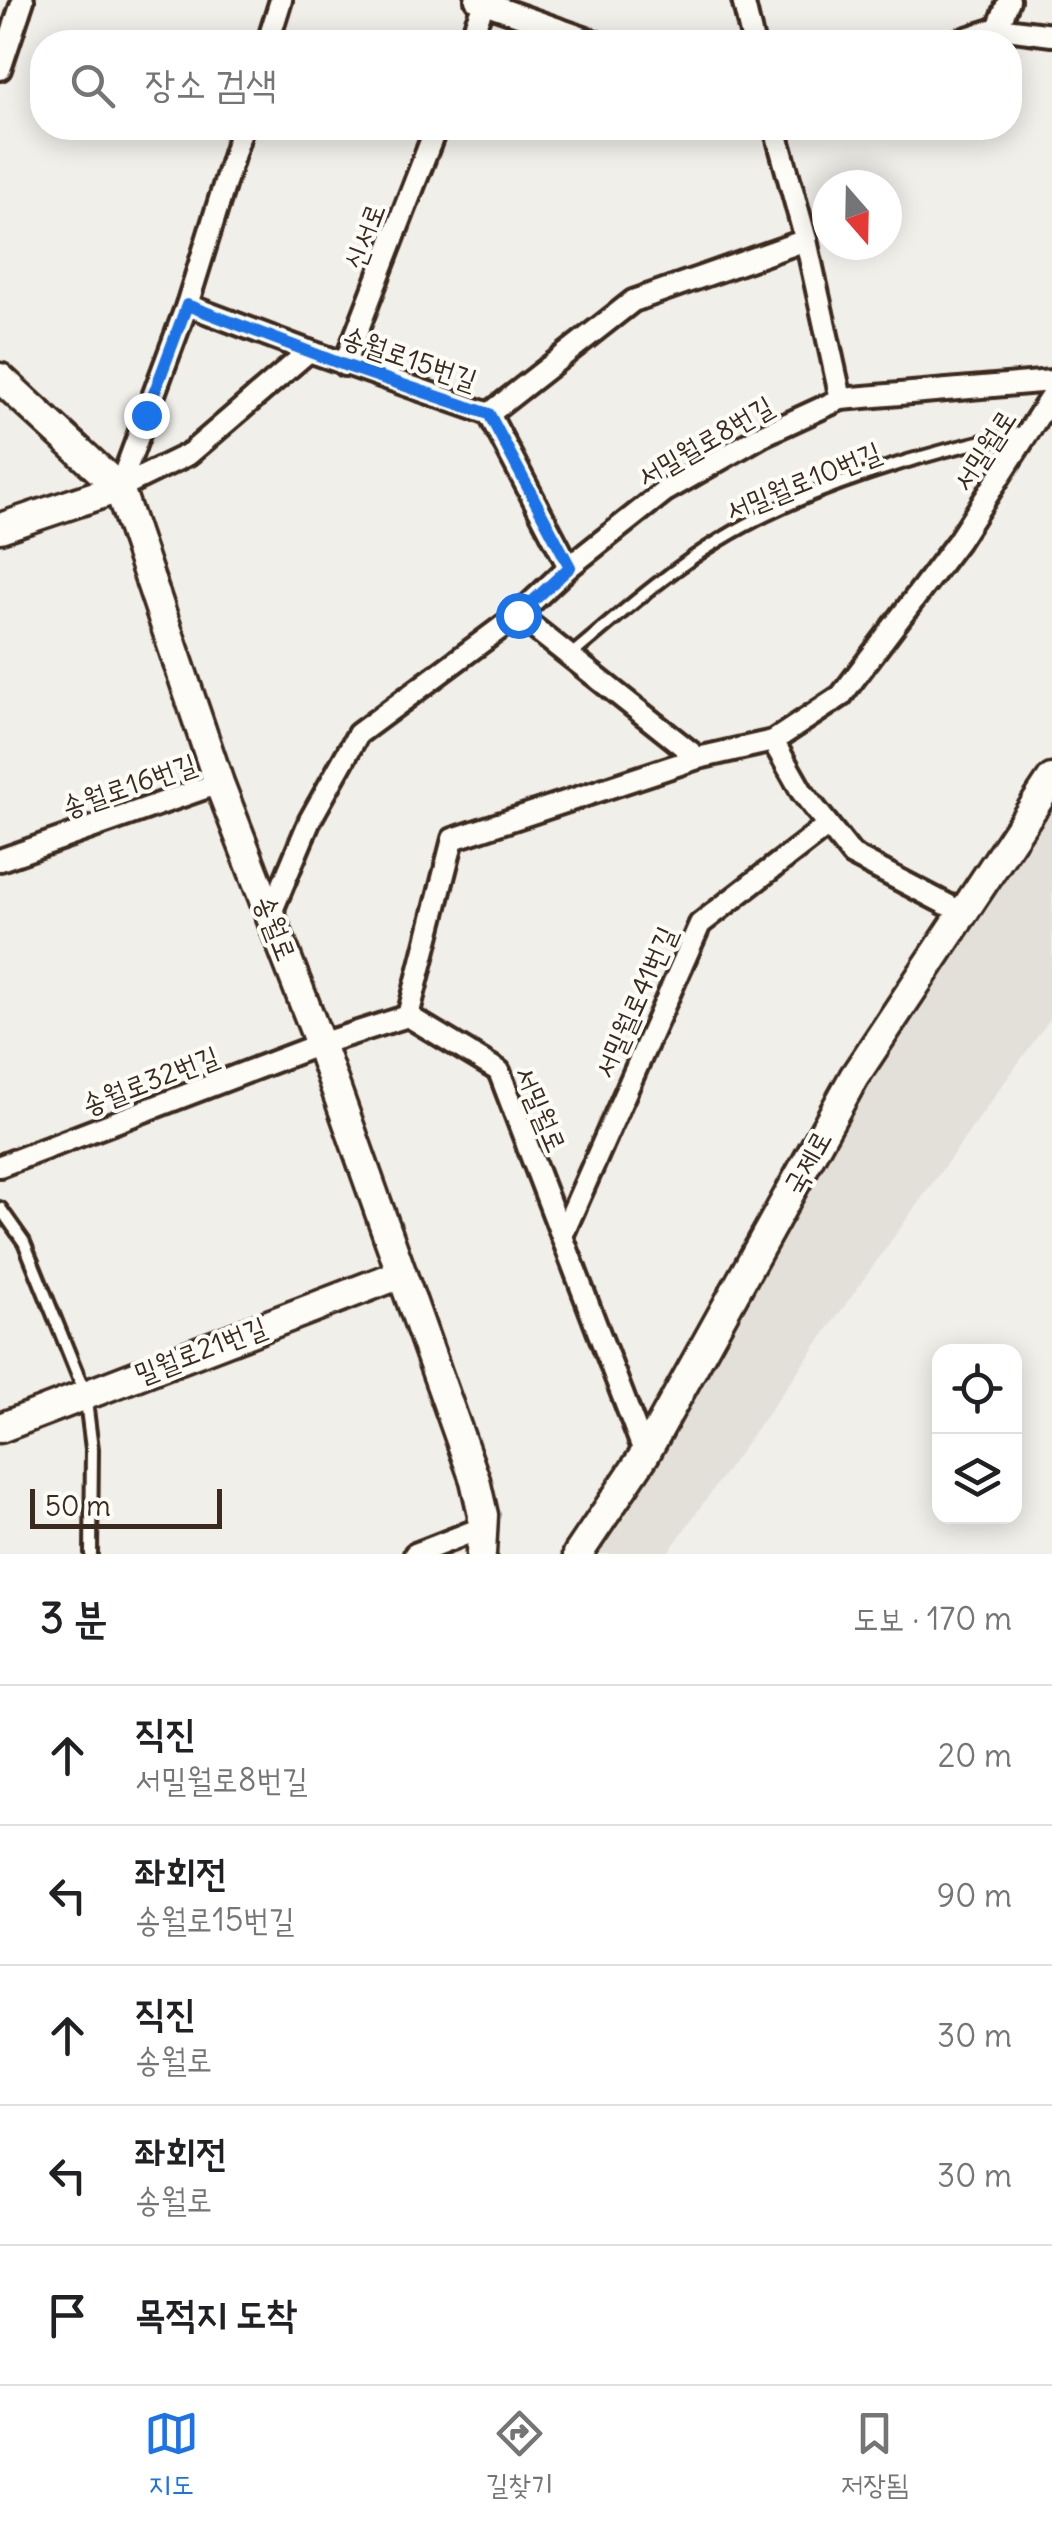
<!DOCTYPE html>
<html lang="ko">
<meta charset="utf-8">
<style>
:root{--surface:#fff;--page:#f6f6f6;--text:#202124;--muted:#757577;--line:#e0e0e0;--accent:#1a73e8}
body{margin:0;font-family:Delius,"Poor Story",sans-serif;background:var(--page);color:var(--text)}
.controls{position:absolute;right:30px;bottom:30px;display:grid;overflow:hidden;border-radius:20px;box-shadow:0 5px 25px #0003}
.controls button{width:90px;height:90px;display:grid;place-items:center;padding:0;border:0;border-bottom:2px solid var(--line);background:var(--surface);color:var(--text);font:50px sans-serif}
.compass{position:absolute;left:812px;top:170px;width:90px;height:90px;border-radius:50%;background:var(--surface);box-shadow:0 5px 25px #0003;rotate:160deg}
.scale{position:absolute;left:30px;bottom:25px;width:192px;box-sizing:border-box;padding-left:10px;border:5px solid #3b2a1e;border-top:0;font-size:28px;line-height:35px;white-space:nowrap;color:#3b2a1e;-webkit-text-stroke:8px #fdfcf7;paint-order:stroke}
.stop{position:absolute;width:30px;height:30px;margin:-22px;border:8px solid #1a73e8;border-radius:50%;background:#fff}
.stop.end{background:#1a73e8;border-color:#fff;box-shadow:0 2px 10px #0008}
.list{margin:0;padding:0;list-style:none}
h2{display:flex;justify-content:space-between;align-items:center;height:130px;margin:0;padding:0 40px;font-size:42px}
h2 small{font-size:32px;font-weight:400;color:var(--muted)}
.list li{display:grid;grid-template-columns:65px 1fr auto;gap:30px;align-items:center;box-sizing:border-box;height:140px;padding:0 40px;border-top:2px solid var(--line)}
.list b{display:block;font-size:38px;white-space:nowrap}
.list p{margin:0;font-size:32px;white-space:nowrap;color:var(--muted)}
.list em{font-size:32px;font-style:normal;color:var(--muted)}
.icon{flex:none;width:55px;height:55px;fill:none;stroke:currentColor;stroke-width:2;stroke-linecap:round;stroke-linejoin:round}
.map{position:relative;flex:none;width:1052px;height:1554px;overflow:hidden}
.search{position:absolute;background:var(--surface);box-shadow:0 5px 25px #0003;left:30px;right:30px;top:30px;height:110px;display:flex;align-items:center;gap:25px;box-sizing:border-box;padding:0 35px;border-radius:40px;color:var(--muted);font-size:38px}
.sheet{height:830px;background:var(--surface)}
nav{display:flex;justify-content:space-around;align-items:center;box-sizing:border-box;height:140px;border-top:2px solid var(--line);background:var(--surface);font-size:28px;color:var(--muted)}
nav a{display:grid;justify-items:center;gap:5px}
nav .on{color:var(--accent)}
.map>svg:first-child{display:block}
.built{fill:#e3e0da}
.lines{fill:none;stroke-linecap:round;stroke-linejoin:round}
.service-casing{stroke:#3b2a1e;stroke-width:18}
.minor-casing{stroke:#3b2a1e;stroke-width:28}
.tertiary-casing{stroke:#3b2a1e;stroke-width:35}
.service{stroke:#fdfcf7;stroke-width:10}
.minor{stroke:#fdfcf7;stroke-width:20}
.tertiary{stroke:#fdfcf7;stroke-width:28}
.route{stroke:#1a73e8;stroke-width:12}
.labels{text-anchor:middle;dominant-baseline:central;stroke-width:8;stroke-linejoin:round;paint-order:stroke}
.street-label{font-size:28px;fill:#3b2a1e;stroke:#fdfcf7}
</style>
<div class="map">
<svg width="1052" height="1554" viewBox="0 0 1052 1554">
<rect width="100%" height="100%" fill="#f1efea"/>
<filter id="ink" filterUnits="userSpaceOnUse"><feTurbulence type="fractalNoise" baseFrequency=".01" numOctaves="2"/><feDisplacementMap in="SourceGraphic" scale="20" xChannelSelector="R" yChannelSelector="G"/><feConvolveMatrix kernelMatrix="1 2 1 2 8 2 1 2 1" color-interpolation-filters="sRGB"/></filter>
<g filter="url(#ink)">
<polygon class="built" points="1052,802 1052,1016 667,1554 592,1554 863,1081"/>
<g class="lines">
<defs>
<g id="service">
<path d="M570 656C618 616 667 572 720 540 806 487 930 451 1028 431"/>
<polyline points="0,1208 24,1242 85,1393 92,1449 91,1554"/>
</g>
<g id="minor">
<polyline points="476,0 595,42"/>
<polyline points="743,0 753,42"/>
<polyline points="998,28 1009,0"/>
<polyline points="268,42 281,0"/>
<polyline points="469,42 484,3"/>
<polyline points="954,42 998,28 1052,35"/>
<polyline points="0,69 23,0"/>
<polyline points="775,128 806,240 841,399"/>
<polyline points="187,305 309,351"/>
<polyline points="344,365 436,128"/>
<polyline points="489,414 633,301 806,240"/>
<polyline points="119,488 189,454 309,351 489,414 569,567"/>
<polyline points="119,488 187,305 242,128"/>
<polyline points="518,615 698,758"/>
<polyline points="773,741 802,792 852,855 963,913"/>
<polyline points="0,860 219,783"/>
<polyline points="271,913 310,820 358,734 518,615 569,567 665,491 763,435 841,399 1052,381"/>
<polyline points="408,1016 453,839 698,758 773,741 841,696 958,541 1052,395"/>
<polyline points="408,1016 499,1071 645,1454"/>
<polyline points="0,1166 320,1044 408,1016"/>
<polyline points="562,1236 700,924 828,825"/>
<polyline points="415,1554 484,1527"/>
</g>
<g id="tertiary">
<polyline points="0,378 119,488 219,783 320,1044 475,1480 483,1515 481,1554"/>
<polyline points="0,528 119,488"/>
<polyline points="0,1428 401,1274"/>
<polyline points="578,1554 645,1454 854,1077 1052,779"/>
</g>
</defs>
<use href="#service" class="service-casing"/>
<use href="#minor" class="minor-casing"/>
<use href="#tertiary" class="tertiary-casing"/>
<use href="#service" class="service"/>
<use href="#minor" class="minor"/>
<use href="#tertiary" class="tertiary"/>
</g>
</g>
<g class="lines" filter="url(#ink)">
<polyline class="route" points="146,415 187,305 344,365 489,414 570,567 518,615"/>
</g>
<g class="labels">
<g class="street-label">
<text transform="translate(364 236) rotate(-69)">신서로</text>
<text transform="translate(410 358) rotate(19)">송월로15번길</text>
<text transform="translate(705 441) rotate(-30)">서밀월로8번길</text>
<text transform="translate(984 450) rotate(-57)">서밀월로</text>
<text transform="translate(803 481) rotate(-22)">서밀월로10번길</text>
<text transform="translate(129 785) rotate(-19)">송월로16번길</text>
<text transform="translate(276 928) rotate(69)">송월로</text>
<text transform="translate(635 1002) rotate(-66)">서밀월로41번길</text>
<text transform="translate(150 1080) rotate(-21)">송월로32번길</text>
<text transform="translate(541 1109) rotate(67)">서밀월로</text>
<text transform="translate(807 1162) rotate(-61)">국제로</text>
<text transform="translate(200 1350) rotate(-21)">밀월로21번길</text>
</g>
</g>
</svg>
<div class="controls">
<button><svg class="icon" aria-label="locate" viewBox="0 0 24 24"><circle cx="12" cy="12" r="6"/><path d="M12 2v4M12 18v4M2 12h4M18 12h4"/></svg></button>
<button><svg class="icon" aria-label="layers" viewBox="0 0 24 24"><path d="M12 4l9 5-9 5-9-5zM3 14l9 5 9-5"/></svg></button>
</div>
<svg class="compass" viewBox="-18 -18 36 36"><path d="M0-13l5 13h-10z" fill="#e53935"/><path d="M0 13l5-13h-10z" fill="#757577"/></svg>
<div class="scale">50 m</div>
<div class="stop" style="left:518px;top:615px"></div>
<div class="stop end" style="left:146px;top:415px"></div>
<div class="search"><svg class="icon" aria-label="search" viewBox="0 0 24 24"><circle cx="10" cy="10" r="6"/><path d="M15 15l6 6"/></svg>장소 검색</div>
</div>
<section class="sheet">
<h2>3 분<small>도보 · 170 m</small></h2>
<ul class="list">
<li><svg class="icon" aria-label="ahead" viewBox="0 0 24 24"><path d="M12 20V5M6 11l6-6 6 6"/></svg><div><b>직진</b><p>서밀월로8번길</p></div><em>20 m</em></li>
<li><svg class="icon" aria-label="left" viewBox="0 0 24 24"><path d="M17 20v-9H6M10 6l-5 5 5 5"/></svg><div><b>좌회전</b><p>송월로15번길</p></div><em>90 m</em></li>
<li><svg class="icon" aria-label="ahead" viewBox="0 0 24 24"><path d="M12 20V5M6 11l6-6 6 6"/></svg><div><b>직진</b><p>송월로</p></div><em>30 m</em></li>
<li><svg class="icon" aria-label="left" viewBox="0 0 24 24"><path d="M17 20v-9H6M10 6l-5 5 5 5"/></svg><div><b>좌회전</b><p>송월로</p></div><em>30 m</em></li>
<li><svg class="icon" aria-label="arrive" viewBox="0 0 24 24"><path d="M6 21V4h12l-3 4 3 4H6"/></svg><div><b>목적지 도착</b></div></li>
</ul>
</section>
<nav>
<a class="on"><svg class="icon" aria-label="map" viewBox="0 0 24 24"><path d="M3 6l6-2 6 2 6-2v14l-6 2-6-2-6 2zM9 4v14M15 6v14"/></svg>지도</a>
<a><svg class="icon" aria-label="directions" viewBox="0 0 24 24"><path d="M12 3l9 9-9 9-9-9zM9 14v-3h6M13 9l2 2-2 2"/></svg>길찾기</a>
<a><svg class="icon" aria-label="saved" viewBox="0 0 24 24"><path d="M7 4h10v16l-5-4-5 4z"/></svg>저장됨</a>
</nav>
